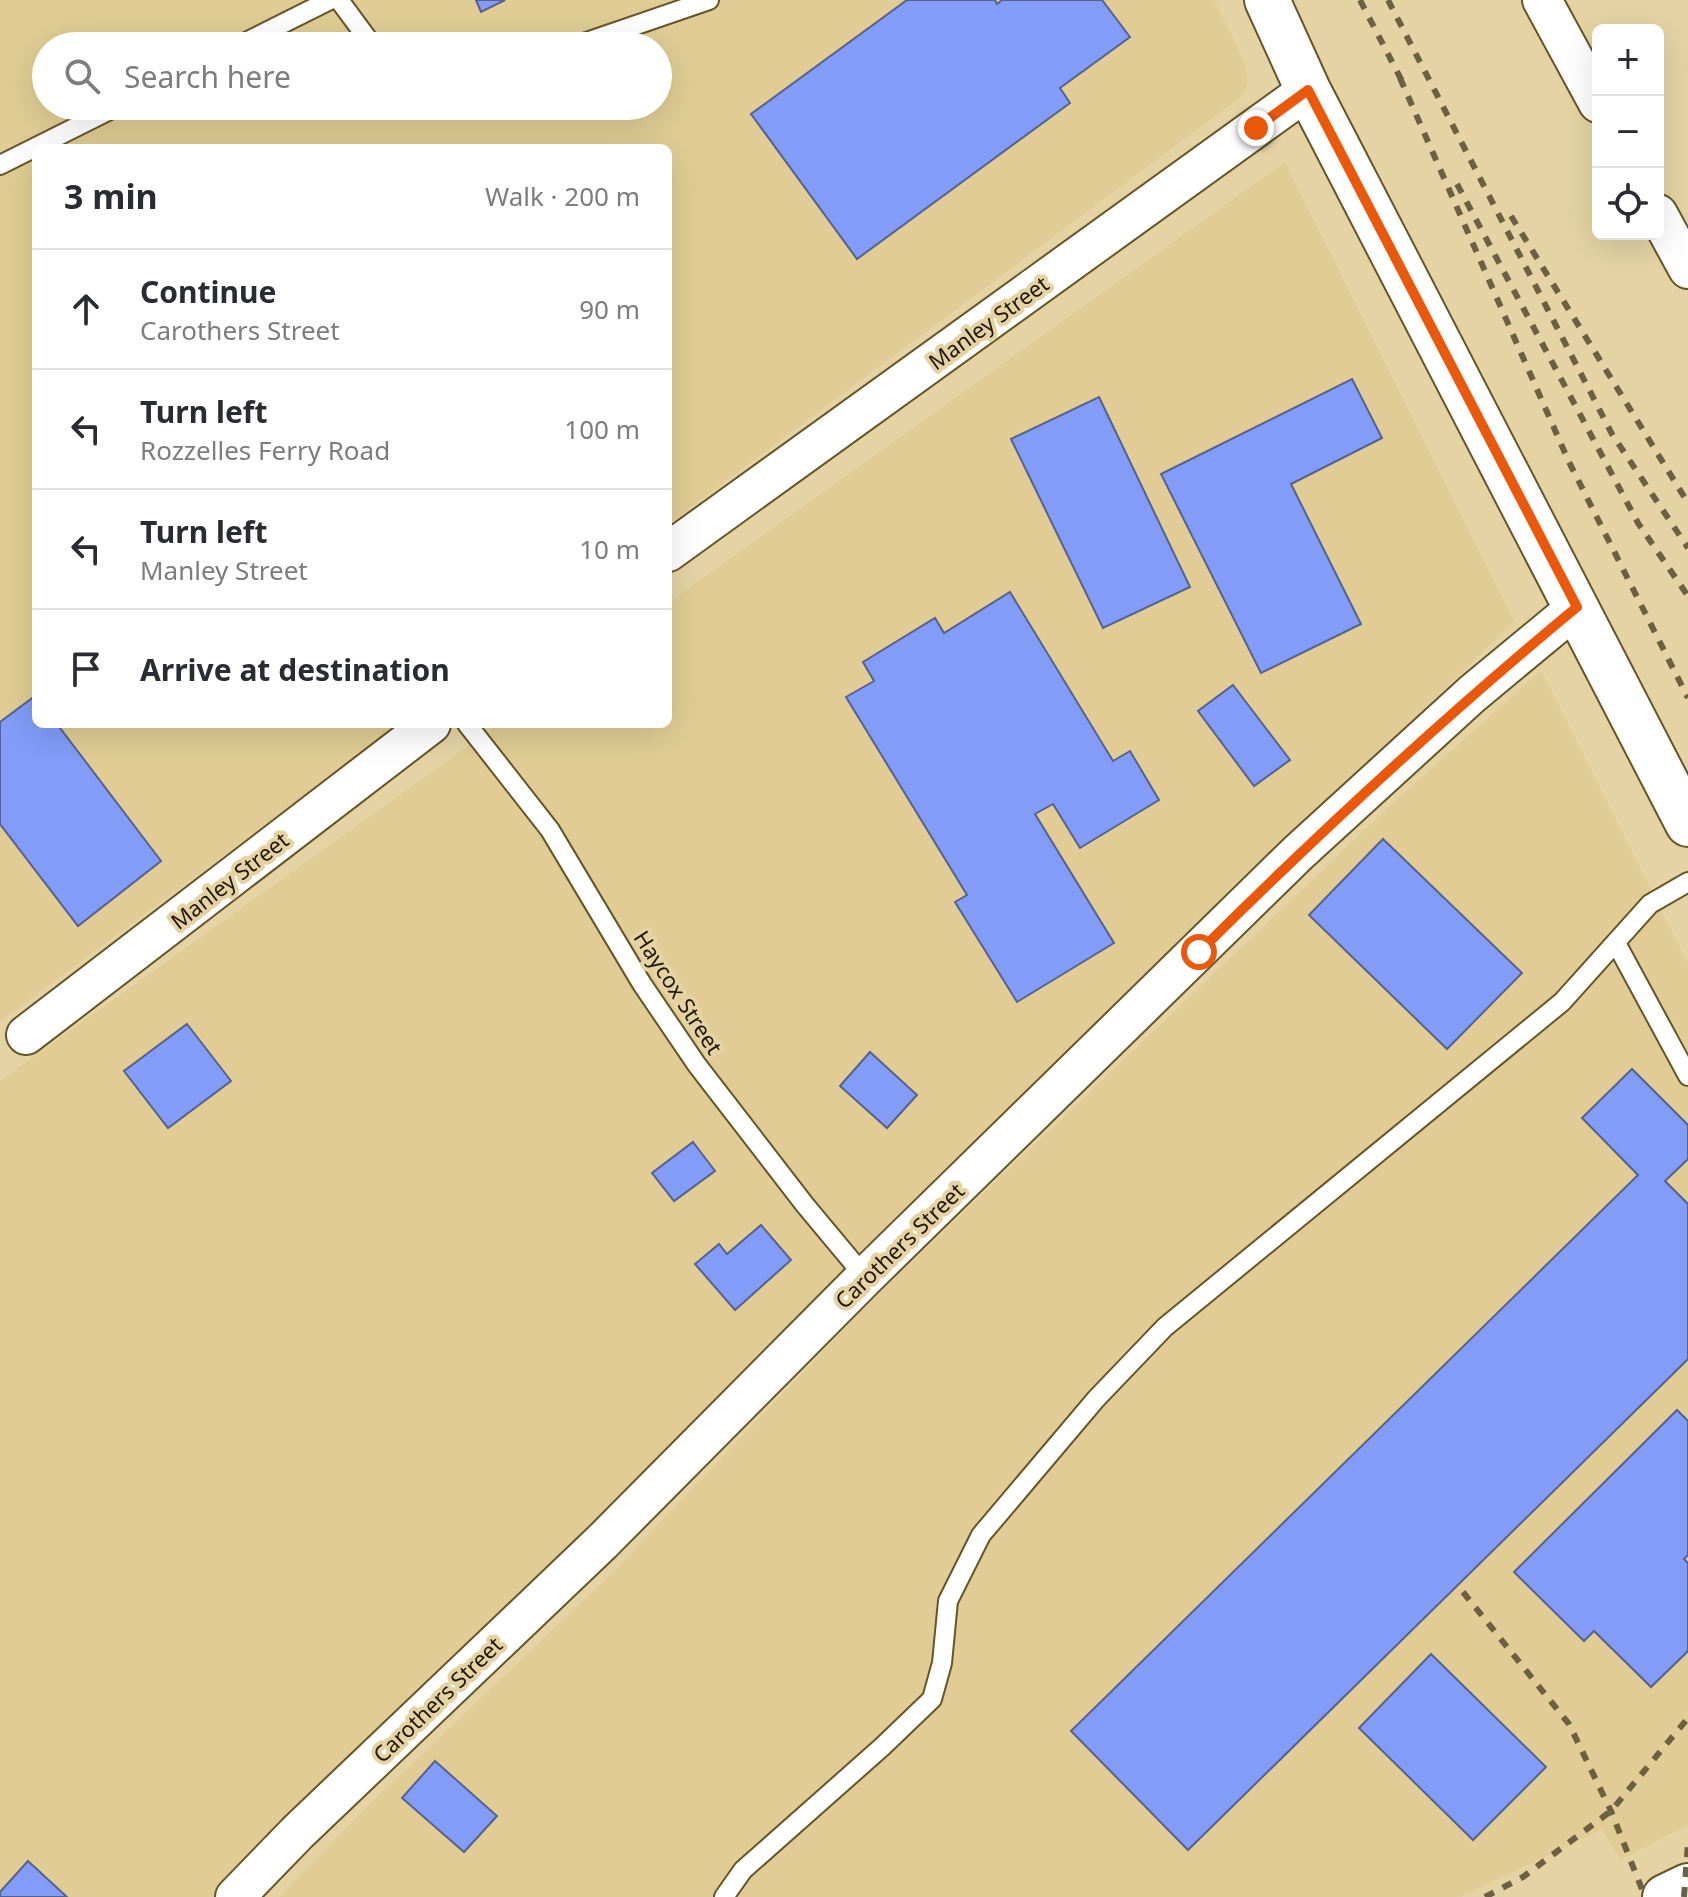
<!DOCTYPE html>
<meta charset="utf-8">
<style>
:root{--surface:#fff;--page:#f7f7f7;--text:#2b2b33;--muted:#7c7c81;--line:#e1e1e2}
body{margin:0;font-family:"Noto Sans",sans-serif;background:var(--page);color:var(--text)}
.controls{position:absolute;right:24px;top:24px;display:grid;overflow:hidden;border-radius:12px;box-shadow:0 8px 32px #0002}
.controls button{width:72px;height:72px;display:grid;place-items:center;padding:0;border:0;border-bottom:2px solid var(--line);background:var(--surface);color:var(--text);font:40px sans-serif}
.stop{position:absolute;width:24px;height:24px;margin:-18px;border:6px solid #ea580c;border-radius:50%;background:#fff}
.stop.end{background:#ea580c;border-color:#fff;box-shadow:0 2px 8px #0008}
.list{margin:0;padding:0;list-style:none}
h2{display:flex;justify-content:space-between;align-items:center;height:104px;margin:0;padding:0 32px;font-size:34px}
h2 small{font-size:26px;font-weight:400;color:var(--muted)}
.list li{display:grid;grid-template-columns:52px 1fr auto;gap:24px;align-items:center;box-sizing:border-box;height:120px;padding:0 32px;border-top:2px solid var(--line)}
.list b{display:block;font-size:30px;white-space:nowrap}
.list p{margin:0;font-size:26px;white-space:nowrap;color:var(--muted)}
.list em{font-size:26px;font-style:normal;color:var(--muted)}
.icon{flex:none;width:44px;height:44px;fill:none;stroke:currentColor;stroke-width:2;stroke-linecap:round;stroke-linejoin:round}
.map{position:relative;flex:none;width:1688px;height:1897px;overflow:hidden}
.search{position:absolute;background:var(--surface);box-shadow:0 8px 32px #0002;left:32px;top:32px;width:640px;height:88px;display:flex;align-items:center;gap:20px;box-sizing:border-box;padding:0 28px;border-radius:44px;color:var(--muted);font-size:30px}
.panel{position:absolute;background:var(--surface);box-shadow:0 8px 32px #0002;left:32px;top:144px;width:640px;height:584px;border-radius:12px}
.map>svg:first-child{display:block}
.built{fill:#e0cc94;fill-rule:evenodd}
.building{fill:#829cf8;stroke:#55628b;stroke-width:2}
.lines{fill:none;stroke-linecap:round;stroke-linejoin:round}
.lane-casing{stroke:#655628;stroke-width:22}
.street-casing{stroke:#655628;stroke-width:42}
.secondary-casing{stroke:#655628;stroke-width:48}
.lane{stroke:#fff;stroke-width:18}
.street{stroke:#fff;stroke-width:38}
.secondary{stroke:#fff;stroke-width:44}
.rail{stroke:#6b6043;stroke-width:6;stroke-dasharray:10 10;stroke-linecap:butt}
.route{stroke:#ea580c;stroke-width:10}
.labels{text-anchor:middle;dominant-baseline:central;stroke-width:8;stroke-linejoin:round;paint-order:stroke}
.street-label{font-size:22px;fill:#201907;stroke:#e5d3a3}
</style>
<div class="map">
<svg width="1688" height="1897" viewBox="0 0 1688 1897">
<rect width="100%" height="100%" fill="#e5d3a3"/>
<g class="built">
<path d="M0 0H1214L1245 64 1248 82 1241 97 668 524V148H36V724H399L0 1022ZM46 46H658V106H46Z"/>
<polygon points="1285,162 1514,621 214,1897 0,1897 0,1081 499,724 668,724 668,603"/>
<polygon points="1541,671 1688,965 1688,1825 1620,1860 1602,1829 1461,1897 279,1897 365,1809 610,1575 876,1296 1396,800"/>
</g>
<g class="building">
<polygon points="476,0 505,0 481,12"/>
<polygon points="907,0 995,0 997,4 1002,0 1102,0 1130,37 1060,88 1070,103 857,259 751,114"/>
<polygon points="1352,379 1382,438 1291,484 1361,624 1261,673 1161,474"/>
<polygon points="1099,397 1190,587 1103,628 1011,439"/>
<polygon points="1010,592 1113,761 1130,751 1159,800 1080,848 1053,804 1035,814 1114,943 1017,1002 955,902 967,895 846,697 874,681 863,662 935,618 944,633"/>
<polygon points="1233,685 1290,760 1254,786 1198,711"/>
<polygon points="35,696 36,724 57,724 161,861 78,926 0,824 0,722"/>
<polygon points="1383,839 1522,973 1447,1049 1309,915"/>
<polygon points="187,1024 231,1081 168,1128 124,1071"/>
<polygon points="870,1052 917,1095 887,1128 840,1086"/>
<polygon points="1632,1069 1688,1125 1688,1159 1665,1181 1688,1204 1688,1359 1188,1850 1071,1731 1638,1175 1582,1118"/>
<polygon points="693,1142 715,1171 674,1201 652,1173"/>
<polygon points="761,1225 791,1260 735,1310 695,1264 719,1244 727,1254"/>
<polygon points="1677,1410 1688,1421 1688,1555 1684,1559 1688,1563 1688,1651 1651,1687 1594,1631 1584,1641 1514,1572"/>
<polygon points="1431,1654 1546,1767 1473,1840 1359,1728"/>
<polygon points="435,1761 497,1816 464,1852 402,1798"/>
<polygon points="28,1861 67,1897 0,1897 0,1892"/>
</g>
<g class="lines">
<defs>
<g id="lane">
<polyline points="339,0 373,46"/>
<polyline points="238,46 330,0"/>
<polyline points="575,46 709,0"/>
<polyline points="0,165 118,106"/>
<polyline points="467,724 550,830 642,984 697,1065 805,1205 865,1277"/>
<polyline points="1616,943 1688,1076"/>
<polyline points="724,1897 743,1870 882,1747 932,1699 942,1663 948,1601 981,1535 1096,1399 1165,1327 1562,1002 1650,904 1688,882"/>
</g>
<g id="street">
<polyline points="1542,0 1598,103"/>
<polyline points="1658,214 1688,269"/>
<polyline points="668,552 1308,90"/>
<polyline points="26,1035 431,724"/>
<polyline points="235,1897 298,1832 602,1542 865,1277 1298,853 1472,694 1577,607"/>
</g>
<g id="secondary">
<polyline points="1267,0 1308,90 1688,824"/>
<polyline points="1665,1897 1688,1886"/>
</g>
</defs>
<use href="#lane" class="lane-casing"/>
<use href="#street" class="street-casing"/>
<use href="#secondary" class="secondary-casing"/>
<use href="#lane" class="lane"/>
<use href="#street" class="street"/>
<use href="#secondary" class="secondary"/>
<g class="rail">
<polyline points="1360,0 1404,85"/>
<polyline points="1388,0 1612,434 1688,548"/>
<polyline points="1400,78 1569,462 1688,698"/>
<polyline points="1457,184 1638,523 1688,596"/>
<polyline points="1511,216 1688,503"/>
<polyline points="1463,1592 1569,1724 1611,1811 1645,1897"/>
<polyline points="1485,1897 1523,1877 1611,1811 1688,1718"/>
<polyline points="1684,1897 1688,1843"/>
</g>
</g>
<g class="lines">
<path class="route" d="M1199 952C1320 832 1445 716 1577 607L1308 90 1256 128"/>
</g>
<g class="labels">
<g class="street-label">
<text transform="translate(988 322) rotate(-36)">Manley Street</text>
<text transform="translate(229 880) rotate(-38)">Manley Street</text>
<text transform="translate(679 992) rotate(57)">Haycox Street</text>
<text transform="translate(899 1245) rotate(-44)">Carothers Street</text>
<text transform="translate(437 1699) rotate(-44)">Carothers Street</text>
</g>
</g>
</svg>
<div class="controls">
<button>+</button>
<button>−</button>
<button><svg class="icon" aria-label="locate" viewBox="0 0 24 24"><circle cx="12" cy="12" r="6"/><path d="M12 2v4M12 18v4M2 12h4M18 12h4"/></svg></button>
</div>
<div class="stop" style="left:1199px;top:952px"></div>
<div class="stop end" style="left:1256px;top:128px"></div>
<div class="search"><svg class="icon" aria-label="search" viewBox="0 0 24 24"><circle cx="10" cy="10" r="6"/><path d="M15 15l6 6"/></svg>Search here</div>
<section class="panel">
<h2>3 min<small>Walk · 200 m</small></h2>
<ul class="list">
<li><svg class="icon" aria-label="ahead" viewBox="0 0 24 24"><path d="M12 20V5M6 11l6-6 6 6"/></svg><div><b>Continue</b><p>Carothers Street</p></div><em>90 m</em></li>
<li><svg class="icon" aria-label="left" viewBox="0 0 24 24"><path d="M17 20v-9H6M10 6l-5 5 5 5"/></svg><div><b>Turn left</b><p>Rozzelles Ferry Road</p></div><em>100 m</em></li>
<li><svg class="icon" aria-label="left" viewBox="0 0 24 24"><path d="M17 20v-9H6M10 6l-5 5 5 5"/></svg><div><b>Turn left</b><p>Manley Street</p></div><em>10 m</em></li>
<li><svg class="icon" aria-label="arrive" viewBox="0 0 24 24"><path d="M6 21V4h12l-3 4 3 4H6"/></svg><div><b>Arrive at destination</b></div></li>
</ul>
</section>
</div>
